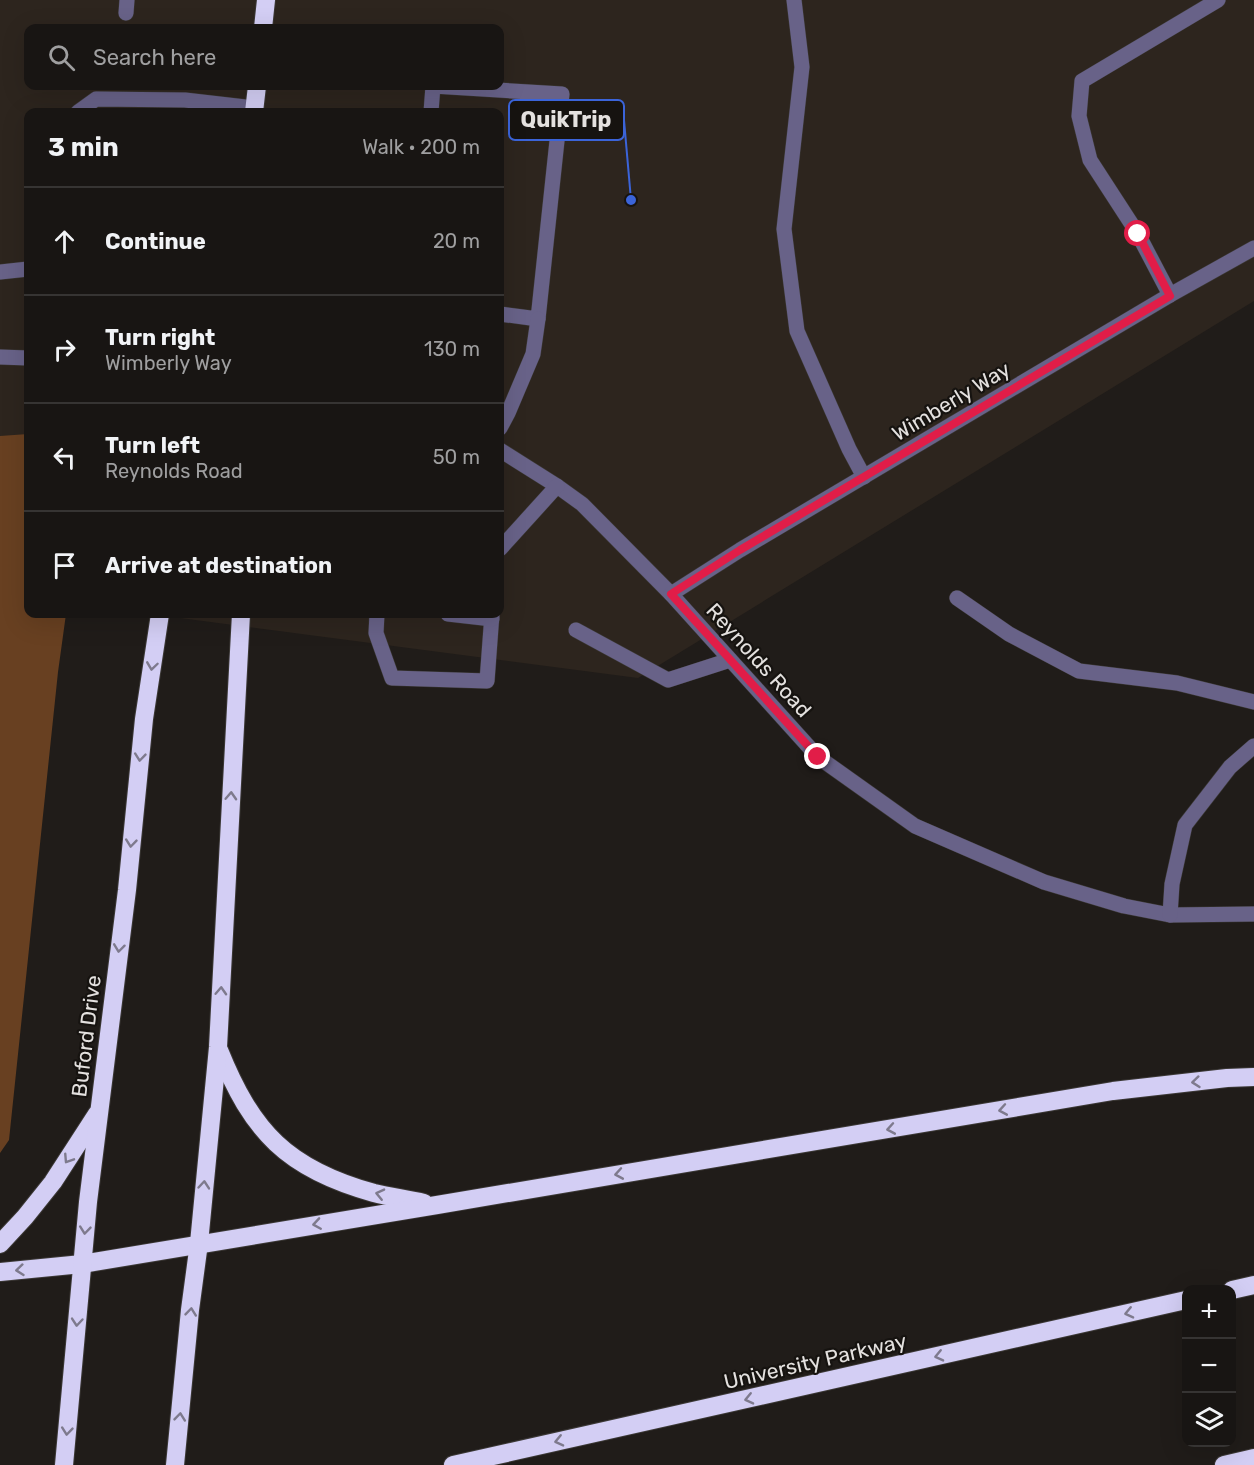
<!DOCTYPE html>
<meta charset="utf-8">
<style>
:root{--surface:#181513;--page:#211e1c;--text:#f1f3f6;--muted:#9f9fa0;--line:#363433}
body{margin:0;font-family:Rubik,sans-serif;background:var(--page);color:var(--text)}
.controls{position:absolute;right:18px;bottom:18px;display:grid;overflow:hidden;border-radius:12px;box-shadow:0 6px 24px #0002}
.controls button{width:54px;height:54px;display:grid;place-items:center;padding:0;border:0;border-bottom:2px solid var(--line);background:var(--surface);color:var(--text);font:30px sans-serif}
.stop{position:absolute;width:18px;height:18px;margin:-14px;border:4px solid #e11d48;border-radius:50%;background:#fff}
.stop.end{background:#e11d48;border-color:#fff;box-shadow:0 2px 6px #0008}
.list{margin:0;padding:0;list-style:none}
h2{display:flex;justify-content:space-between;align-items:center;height:78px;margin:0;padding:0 24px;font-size:26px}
h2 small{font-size:20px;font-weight:400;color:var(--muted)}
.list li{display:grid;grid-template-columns:39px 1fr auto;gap:18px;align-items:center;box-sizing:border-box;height:108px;padding:0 24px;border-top:2px solid var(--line)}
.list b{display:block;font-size:22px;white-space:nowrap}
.list p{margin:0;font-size:20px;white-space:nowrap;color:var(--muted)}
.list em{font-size:20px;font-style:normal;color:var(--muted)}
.icon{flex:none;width:33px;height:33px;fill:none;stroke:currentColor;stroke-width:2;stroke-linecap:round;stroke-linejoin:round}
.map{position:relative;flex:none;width:1254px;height:1465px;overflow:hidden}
.search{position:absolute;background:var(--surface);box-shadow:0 6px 24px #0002;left:24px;top:24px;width:480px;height:66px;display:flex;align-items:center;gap:15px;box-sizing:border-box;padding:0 21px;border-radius:12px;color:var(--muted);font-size:22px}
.panel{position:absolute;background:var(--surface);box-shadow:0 6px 24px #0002;left:24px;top:108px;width:480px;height:510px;border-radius:12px}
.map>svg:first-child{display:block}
.built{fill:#2d251e;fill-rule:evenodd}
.forest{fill:#684021}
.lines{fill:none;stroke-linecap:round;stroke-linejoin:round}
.minor-casing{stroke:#3b3835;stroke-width:16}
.highway-casing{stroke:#3b3835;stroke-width:20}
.minor{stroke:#686288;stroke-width:15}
.highway{stroke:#d3cef4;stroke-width:18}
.oneway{stroke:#7e7a8d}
.route{stroke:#e11d48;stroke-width:8}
.labels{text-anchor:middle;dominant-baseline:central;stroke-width:4.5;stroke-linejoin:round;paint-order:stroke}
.street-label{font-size:21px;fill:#e4e1df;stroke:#161310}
.leader{fill:none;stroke:#3b64d9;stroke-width:2}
.callout-dot{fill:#3b64d9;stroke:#161310;stroke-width:2}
.callout{fill:#161310;stroke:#3b64d9;stroke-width:2}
.callout-label{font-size:22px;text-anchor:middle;font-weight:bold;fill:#e4e1df}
</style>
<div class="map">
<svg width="1254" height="1465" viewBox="0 0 1254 1465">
<rect width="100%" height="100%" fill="#201c19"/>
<path class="built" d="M0 0H1254V301L638 678 150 614H500V112H28V598L0 594ZM28 28H500V86H28Z"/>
<polygon class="forest" points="28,434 28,614 66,614 58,672 9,1140 0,1153 0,436"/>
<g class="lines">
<defs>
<g id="minor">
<polyline points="794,0 802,67 784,229 797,331 849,449 864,477"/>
<polyline points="126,13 127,0"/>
<polyline points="433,86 562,94 538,319 500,314"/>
<polyline points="78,112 96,99 185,100 254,108"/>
<polyline points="431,112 433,86"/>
<polyline points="0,272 28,269"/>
<polyline points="1170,295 1138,234 1090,160 1079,116 1082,81 1218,0"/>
<polyline points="0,357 28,358"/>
<polyline points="500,428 508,413 533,354 538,319"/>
<polyline points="500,450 557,486 582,504 671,594 818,757 915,826 1044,882 1124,906 1170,915 1254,914"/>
<polyline points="500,549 557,486"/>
<polyline points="671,594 740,550 1170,295 1254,248"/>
<polyline points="957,598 1009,634 1079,671 1177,683 1254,702"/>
<polyline points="377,614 376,633 392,678 487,681 492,614"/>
<polyline points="448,614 492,619"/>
<polyline points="576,630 668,680 730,660"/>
<polyline points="1170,915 1172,884 1185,825 1230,767 1254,746"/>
</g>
<g id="highway">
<polyline points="263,28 266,0"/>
<polyline points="254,112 257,86"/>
<path d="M219 1050C252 1132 287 1169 374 1193 390 1197 407 1199 424 1203"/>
<polyline points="0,1244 25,1217 53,1182 97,1114"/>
<polyline points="0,1272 82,1264 437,1205 1113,1091 1227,1078 1254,1077"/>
<polyline points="1232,1290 1254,1285"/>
<polyline points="64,1465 88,1202 127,890 144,719 160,614"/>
<polyline points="175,1465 190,1310 199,1243 218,1047 241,614"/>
<polyline points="453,1465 1186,1300"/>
<polyline points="1224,1465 1254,1458"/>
</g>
</defs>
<use href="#minor" class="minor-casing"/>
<use href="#highway" class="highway-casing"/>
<use href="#minor" class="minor"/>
<use href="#highway" class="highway"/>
</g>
<defs><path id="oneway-chevron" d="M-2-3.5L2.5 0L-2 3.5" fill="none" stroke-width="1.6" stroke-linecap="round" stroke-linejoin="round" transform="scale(1.5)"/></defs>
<g class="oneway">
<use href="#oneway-chevron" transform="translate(152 666) rotate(98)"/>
<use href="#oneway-chevron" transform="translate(140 757) rotate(96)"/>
<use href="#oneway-chevron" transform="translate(231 796) rotate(-87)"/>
<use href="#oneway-chevron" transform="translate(131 843) rotate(96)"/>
<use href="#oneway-chevron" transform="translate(119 948) rotate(97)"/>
<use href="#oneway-chevron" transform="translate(221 991) rotate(-87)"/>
<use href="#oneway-chevron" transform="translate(1196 1082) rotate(174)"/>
<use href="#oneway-chevron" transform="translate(1003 1110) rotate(170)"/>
<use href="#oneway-chevron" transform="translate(891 1129) rotate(170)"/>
<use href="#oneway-chevron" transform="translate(68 1159) rotate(123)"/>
<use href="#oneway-chevron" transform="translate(619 1174) rotate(170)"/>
<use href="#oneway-chevron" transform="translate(204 1185) rotate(-85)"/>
<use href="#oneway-chevron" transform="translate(380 1194) rotate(-167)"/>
<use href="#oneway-chevron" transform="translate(317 1224) rotate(171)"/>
<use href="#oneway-chevron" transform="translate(85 1230) rotate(96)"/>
<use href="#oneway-chevron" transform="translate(20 1270) rotate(174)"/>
<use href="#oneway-chevron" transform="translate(191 1312) rotate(-84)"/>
<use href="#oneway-chevron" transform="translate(1129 1313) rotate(167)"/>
<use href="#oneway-chevron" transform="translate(77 1322) rotate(95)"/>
<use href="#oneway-chevron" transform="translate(939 1356) rotate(167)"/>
<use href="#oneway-chevron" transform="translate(749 1399) rotate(167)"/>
<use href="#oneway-chevron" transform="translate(180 1417) rotate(-84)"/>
<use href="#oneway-chevron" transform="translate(67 1431) rotate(96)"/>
<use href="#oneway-chevron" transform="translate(559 1441) rotate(167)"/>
</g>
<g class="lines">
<polyline class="route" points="818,757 671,594 740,550 1170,296 1138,234"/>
</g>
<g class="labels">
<g class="street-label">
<text transform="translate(951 401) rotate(-31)">Wimberly Way</text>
<text transform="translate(759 660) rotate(48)">Reynolds Road</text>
<text transform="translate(86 1036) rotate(-83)">Buford Drive</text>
<text transform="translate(815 1361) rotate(-13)">University Parkway</text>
</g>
</g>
<path class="leader" d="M631 200L624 120"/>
<circle class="callout-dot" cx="631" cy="200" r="6"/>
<rect class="callout" x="509" y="100" width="115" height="40" rx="6"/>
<g class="callout-label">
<text x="566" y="127">QuikTrip</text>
</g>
</svg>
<div class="controls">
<button>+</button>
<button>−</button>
<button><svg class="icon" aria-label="layers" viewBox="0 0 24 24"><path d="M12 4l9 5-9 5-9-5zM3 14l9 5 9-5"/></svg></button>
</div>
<div class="stop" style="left:1138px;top:234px"></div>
<div class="stop end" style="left:818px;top:757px"></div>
<div class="search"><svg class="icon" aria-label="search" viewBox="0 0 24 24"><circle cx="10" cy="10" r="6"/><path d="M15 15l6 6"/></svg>Search here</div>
<section class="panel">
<h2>3 min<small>Walk · 200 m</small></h2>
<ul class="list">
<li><svg class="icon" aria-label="ahead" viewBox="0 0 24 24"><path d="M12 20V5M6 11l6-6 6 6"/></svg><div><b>Continue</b></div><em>20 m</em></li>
<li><svg class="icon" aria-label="right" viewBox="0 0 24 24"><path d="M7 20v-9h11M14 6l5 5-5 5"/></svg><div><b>Turn right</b><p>Wimberly Way</p></div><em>130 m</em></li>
<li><svg class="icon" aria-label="left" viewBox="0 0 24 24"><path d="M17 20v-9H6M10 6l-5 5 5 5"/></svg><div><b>Turn left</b><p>Reynolds Road</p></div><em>50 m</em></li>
<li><svg class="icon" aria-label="arrive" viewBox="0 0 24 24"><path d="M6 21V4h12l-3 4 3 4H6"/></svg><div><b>Arrive at destination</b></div></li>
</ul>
</section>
</div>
